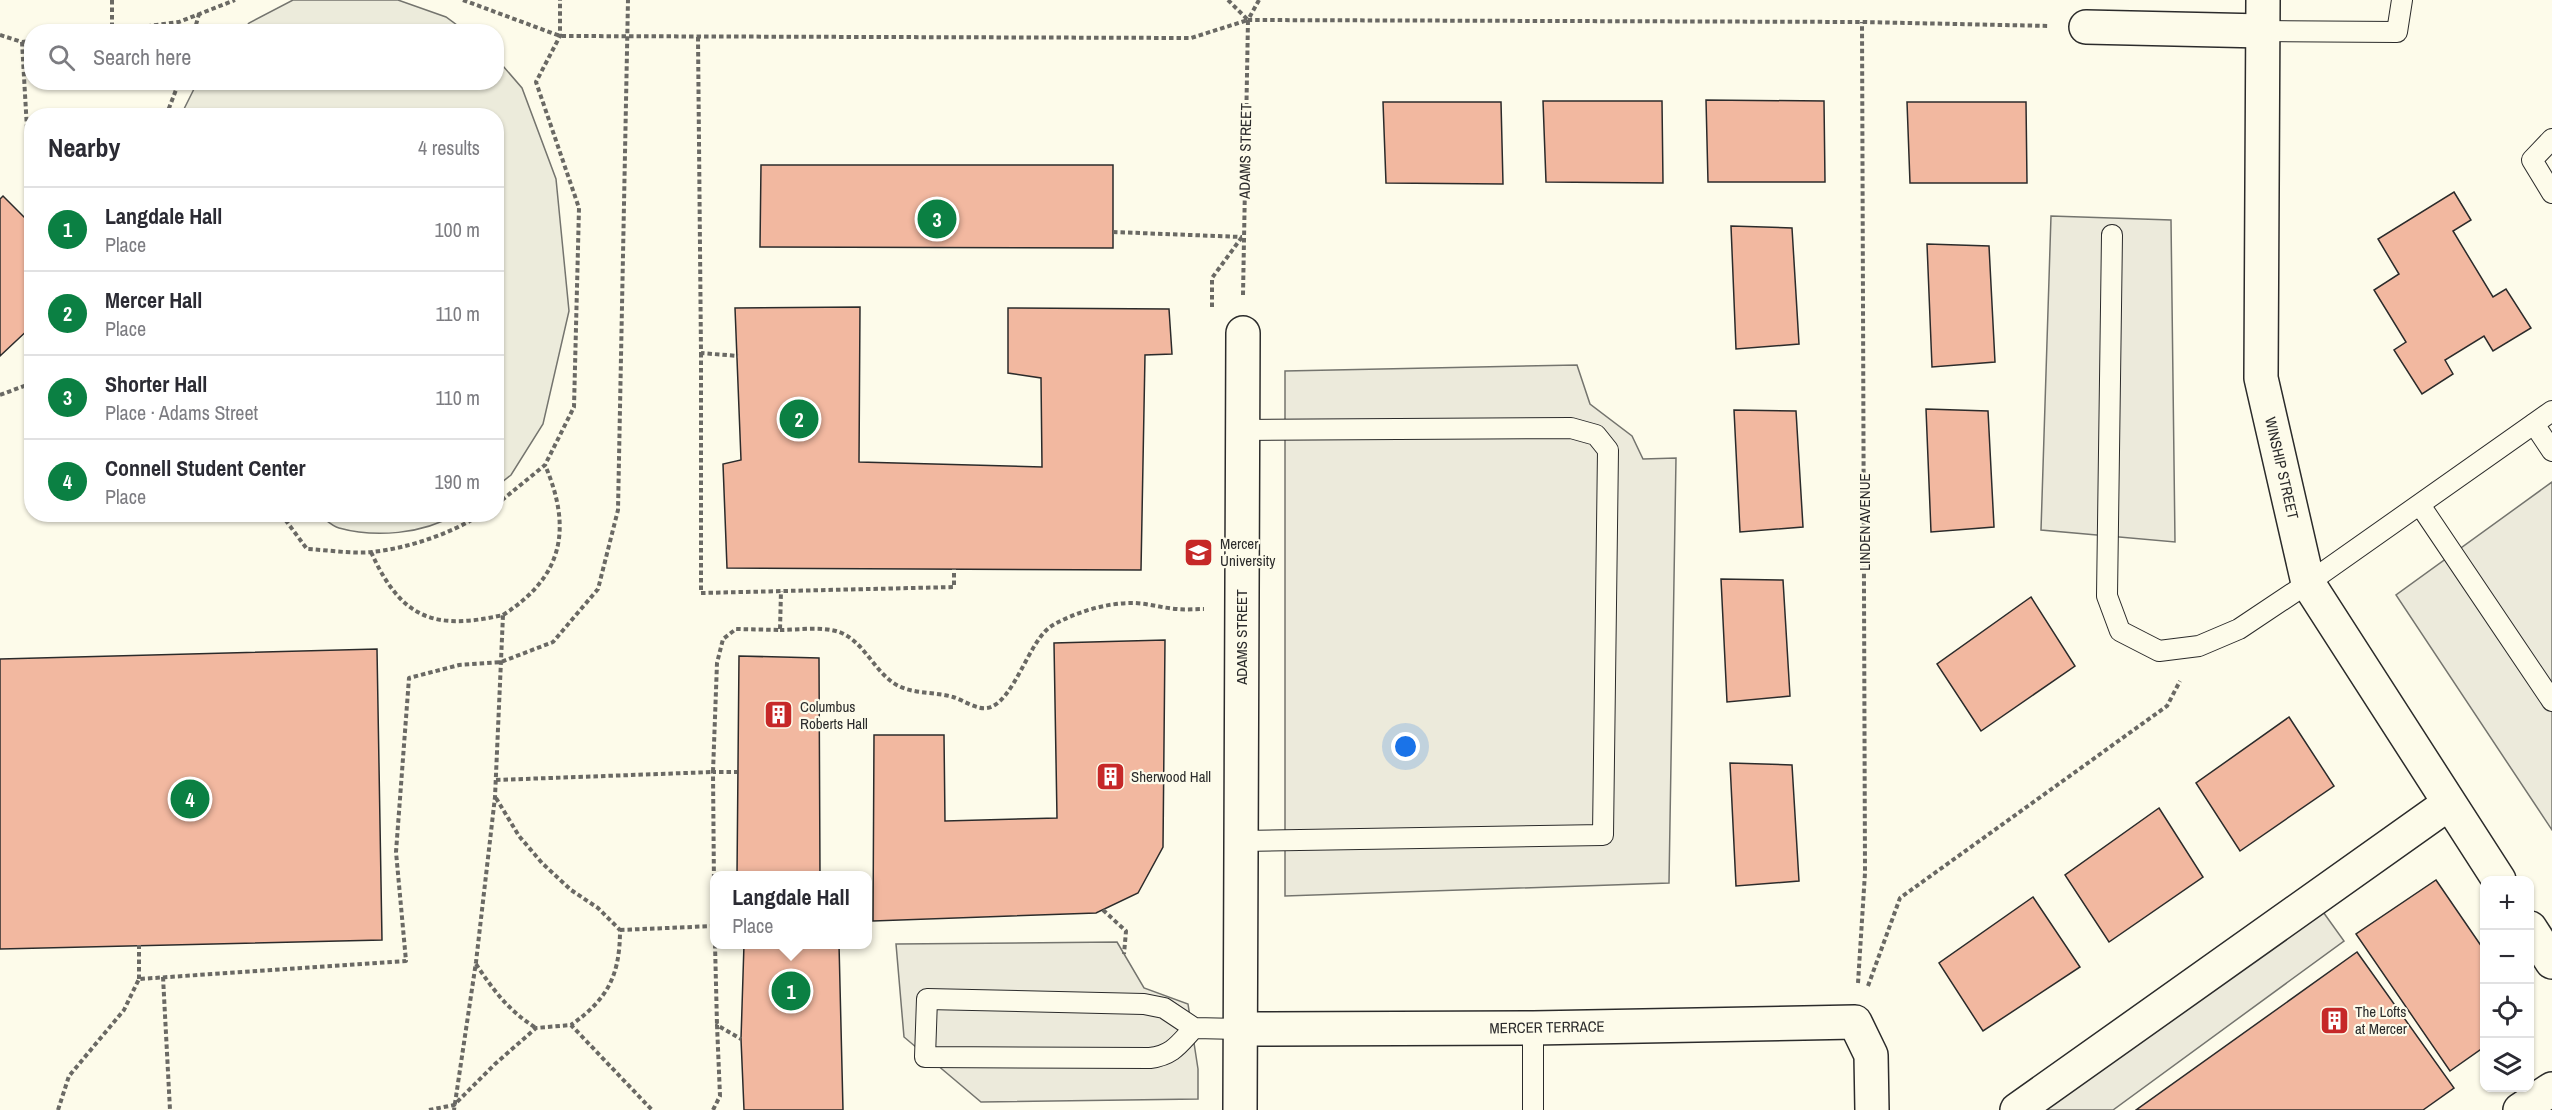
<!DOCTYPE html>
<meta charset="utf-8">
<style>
:root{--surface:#fff;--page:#f7f7f7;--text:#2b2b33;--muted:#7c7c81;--line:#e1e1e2;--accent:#0b8043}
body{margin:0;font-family:"Archivo Narrow",sans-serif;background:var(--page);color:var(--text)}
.controls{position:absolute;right:18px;bottom:18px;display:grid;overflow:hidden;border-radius:12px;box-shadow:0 2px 4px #0004}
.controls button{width:54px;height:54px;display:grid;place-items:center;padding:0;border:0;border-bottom:2px solid var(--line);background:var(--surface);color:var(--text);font:30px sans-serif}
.you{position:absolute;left:1406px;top:747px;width:21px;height:21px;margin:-15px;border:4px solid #fff;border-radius:50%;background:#1a73e8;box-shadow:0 0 0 9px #1a73e833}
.badge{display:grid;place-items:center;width:39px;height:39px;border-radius:50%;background:var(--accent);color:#fff;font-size:20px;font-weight:700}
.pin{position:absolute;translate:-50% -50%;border:3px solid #fff;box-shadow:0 2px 6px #0006}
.popup{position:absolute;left:710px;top:871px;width:162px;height:78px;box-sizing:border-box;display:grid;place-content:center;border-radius:12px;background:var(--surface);filter:drop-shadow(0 2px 4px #0005);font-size:20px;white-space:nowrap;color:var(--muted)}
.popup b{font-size:22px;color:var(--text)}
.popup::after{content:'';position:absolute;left:50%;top:100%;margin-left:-12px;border:12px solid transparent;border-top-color:var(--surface)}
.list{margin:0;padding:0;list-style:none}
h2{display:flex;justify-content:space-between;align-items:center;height:78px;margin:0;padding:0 24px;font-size:26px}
h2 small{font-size:20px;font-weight:400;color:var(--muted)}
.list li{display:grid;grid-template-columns:39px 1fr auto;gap:18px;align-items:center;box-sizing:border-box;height:84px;padding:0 24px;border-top:2px solid var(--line)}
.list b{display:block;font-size:22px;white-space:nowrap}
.list p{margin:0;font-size:20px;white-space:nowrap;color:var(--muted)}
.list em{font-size:20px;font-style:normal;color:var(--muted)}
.icon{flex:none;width:33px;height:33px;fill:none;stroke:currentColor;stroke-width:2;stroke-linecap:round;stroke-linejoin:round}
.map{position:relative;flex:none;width:2552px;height:1110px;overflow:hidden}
.search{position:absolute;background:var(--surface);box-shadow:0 2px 4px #0004;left:24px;top:24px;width:480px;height:66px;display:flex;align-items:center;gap:15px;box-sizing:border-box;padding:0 21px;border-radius:24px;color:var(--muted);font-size:22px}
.panel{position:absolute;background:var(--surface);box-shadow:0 2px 4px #0004;left:24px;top:108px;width:480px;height:414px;border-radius:24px}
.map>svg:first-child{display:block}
.green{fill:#ecebdb;stroke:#74746e;stroke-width:1.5}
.parking{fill:#eceadb;stroke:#74746e;stroke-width:1.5}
.building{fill:#f2b8a0;stroke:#2b2b2b;stroke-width:1.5}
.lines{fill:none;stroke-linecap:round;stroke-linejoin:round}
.lane-casing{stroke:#2b2b2b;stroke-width:22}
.street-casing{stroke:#2b2b2b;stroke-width:36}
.secondary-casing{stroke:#2b2b2b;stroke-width:36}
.path{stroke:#6a6964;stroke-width:4;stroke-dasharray:4.5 3;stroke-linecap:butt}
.lane{stroke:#fdfbea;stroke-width:20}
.street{stroke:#fdfbea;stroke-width:33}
.secondary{stroke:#fdfbea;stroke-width:33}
.labels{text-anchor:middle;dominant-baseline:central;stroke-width:4.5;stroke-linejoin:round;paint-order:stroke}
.street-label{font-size:15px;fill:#2b2b2b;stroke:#fdfbea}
.poi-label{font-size:15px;fill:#2b2b2b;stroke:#fdfbea;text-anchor:start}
</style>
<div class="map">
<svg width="2552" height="1110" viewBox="0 0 2552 1110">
<rect width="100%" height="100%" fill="#fdfbea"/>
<g class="green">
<polygon points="293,0 398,0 446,17 465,31 242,31 249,23"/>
<polygon points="497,59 522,88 556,179 569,311 543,424 511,475 497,486 496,116 181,115 197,83 496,82"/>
<path d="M319 515H454C423 534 375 538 339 528 332 526 325 519 319 515Z"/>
</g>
<g class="parking">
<polygon points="2051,216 2171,220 2175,542 2041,530"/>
<polygon points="1577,365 1590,404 1632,436 1643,459 1676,458 1669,883 1285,896 1285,371"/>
<polygon points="2552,482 2552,830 2396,595"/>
<polygon points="2321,909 2344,941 2113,1110 2040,1110"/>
<polygon points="1117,942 1144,988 1188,1004 1198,1069 1198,1099 981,1102 904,1037 896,944"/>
</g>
<g class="building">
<polygon points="1706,100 1824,101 1825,182 1708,182"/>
<polygon points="1543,101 1662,101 1663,183 1546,182"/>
<polygon points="1383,102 1501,102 1503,184 1386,183"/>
<polygon points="1907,102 2026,102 2027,183 1910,183"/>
<polygon points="761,165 1113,165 1113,248 760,247"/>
<polygon points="2454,192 2471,220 2453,231 2493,297 2506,289 2531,328 2493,351 2484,336 2445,360 2453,374 2422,394 2394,350 2406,342 2374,290 2399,274 2378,239"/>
<polygon points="3,196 32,225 32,326 0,356 0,199"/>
<polygon points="1731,226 1792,228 1799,344 1736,349"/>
<polygon points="1927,244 1989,246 1995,362 1932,367"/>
<polygon points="860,307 859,462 1042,467 1041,378 1008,373 1008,308 1169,309 1172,354 1145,355 1141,570 727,568 723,464 741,460 735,308"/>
<polygon points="1926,409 1988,411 1994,527 1931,532"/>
<polygon points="1734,410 1796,411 1803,527 1740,532"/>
<polygon points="1721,579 1783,580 1790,696 1727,702"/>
<polygon points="2031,597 2075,666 1981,731 1937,664"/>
<polygon points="1165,640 1163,847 1138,893 1096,913 873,921 874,735 944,735 945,821 1057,818 1054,643"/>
<polygon points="377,649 382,940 0,949 0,659"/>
<polygon points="739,656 819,658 820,876 737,876"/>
<polygon points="2289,717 2334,786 2240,851 2196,783"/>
<polygon points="1730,763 1792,765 1799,881 1736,886"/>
<polygon points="2159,808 2203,877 2109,942 2065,875"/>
<polygon points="2436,880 2484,950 2484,1047 2450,1071 2356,934"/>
<polygon points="2033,897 2080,967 1983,1031 1939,963"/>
<polygon points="744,944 839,944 843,1110 744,1110 741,1039"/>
<polygon points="2357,952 2454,1088 2423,1110 2136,1110"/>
</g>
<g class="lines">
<defs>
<g id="lane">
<polyline points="2263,31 2397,32 2402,0"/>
<polyline points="2552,139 2532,160 2552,193"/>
<polyline points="2112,235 2107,596 2120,631 2159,651 2199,646 2239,629 2308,583 2552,411"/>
<polyline points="2534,424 2552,451"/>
<polyline points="2420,505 2552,701"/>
<polyline points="1240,841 1603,835 1608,450 1596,435 1571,428 1242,430"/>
<path d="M1194 1028C1179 1044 1173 1055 1150 1058L925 1057 927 999 1144 1004 1164 1008 1194 1028 1240 1029"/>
<polyline points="1533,1110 1533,1028"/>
</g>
<g id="street">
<polyline points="2263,0 2261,378 2308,583 2499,880"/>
<polyline points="2086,27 2263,31"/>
<polyline points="2530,928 2552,962"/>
<polyline points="1240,1029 1533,1028 1855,1022 1871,1055 1872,1110"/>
<polyline points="1240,1110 1243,333"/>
<polyline points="2017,1110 2448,804"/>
</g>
<polyline id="secondary" points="2520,1110 2552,1089"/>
</defs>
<use href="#lane" class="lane-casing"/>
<use href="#street" class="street-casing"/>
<use href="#secondary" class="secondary-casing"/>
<g class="path">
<polyline points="112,0 112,30"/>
<polyline points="463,0 560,36 1191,38 1248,20"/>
<polyline points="1228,0 1248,20"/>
<polyline points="1259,0 1248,20 1862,22 2050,26"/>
<polyline points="102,32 179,22 235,0"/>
<polyline points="194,32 199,14"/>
<polyline points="0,35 22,42 32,41"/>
<polyline points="698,37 701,353 738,356"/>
<polyline points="22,42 27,129 32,152"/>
<polyline points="166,116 179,82"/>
<polyline points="1113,232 1242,237"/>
<polyline points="1243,295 1248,20"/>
<polyline points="1212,307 1212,278 1242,237"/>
<polyline points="701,353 701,593 954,587 954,569"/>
<polyline points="0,395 32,383"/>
<polyline points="496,505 545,465 574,407 579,208 536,82 560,36 560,0"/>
<path d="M281 514 307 549C328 550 351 554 372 552 409 548 450 534 482 514"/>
<path d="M371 552C401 618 433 631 503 615L495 797 476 962 454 1110"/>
<path d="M503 615C564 576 572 528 545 465"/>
<path d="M780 630C798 630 822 626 839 632 862 640 873 668 892 682 910 695 932 691 953 697 963 700 977 710 987 708 1014 704 1029 638 1053 625 1076 612 1106 603 1132 603 1147 603 1162 608 1177 609 1186 610 1195 609 1204 609"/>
<polyline points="496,780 713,772 717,663 723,639 736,629 780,630 781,591"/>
<path d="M496 798 519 836 542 863 571 890 598 908 620 930C620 975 608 999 571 1025"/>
<polyline points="714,886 713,772 737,772"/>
<polyline points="1103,910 1126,931 1124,954"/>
<polyline points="868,918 873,913"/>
<polyline points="620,930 714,926"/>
<polyline points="715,944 717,1025"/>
<path d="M476 964C493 990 509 1011 536 1028"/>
<polyline points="163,977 170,1110"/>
<polyline points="139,979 139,945"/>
<polyline points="1858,983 1865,873 1862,22"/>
<polyline points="1868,986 1900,898 2167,706 2180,681"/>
<polyline points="58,1110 69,1076 124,1010 139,979 406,961 396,852 409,678 459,665 501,662 553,642 598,589 618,510 628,0"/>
<polyline points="429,1110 454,1105 495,1064 536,1028 571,1025 652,1110"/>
<polyline points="713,1110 720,1096 717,1025 741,1039"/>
</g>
<use href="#lane" class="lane"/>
<use href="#street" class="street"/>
<use href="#secondary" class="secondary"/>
</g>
<defs>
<symbol id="university-square" viewBox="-11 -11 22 22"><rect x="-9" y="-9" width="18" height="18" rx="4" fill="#c62828" stroke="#fdfbea"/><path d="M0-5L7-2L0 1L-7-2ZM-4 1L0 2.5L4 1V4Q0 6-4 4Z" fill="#fff"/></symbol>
<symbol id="building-square" viewBox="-11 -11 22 22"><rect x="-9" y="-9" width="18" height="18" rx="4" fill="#c62828" stroke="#fdfbea"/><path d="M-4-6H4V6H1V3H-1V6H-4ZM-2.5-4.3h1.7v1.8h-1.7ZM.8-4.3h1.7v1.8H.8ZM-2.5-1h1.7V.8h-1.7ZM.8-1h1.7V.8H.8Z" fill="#fff"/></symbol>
</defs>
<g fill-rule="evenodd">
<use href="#university-square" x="1182" y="536" width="33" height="33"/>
<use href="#building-square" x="762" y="698" width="33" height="33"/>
<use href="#building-square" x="1094" y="760" width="33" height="33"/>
<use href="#building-square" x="2318" y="1004" width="33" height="33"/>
</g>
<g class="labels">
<g class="street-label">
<text transform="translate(1245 151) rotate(-89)">ADAMS STREET</text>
<text transform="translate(2282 468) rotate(77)">WINSHIP STREET</text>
<text transform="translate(1864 522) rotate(-90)">LINDEN AVENUE</text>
<text transform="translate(1241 637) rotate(-90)">ADAMS STREET</text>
<text transform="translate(1547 1027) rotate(-1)">MERCER TERRACE</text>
</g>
<g class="poi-label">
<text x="1220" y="543">Mercer<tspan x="1220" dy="17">University</tspan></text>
<text x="800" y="706">Columbus<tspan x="800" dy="17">Roberts Hall</tspan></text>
<text x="1131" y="776">Sherwood Hall</text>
<text x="2355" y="1011">The Lofts<tspan x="2355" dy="17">at Mercer</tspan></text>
</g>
</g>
</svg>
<div class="controls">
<button>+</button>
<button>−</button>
<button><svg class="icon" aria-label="locate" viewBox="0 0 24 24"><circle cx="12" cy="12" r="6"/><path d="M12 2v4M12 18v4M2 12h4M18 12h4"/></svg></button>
<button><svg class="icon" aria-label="layers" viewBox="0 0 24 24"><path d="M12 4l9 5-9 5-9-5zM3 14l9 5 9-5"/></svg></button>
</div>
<div class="you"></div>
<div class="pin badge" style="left:791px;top:991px">1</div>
<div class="popup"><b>Langdale Hall</b>Place</div>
<div class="pin badge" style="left:799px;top:419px">2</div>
<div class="pin badge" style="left:937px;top:219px">3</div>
<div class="pin badge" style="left:190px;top:799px">4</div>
<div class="search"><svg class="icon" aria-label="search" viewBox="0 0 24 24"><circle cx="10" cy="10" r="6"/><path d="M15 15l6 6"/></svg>Search here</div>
<section class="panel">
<h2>Nearby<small>4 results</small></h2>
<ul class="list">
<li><span class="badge">1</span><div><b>Langdale Hall</b><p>Place</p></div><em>100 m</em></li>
<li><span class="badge">2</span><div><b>Mercer Hall</b><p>Place</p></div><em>110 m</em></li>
<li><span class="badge">3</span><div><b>Shorter Hall</b><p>Place · Adams Street</p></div><em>110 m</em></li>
<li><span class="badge">4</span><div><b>Connell Student Center</b><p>Place</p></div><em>190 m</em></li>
</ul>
</section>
</div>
